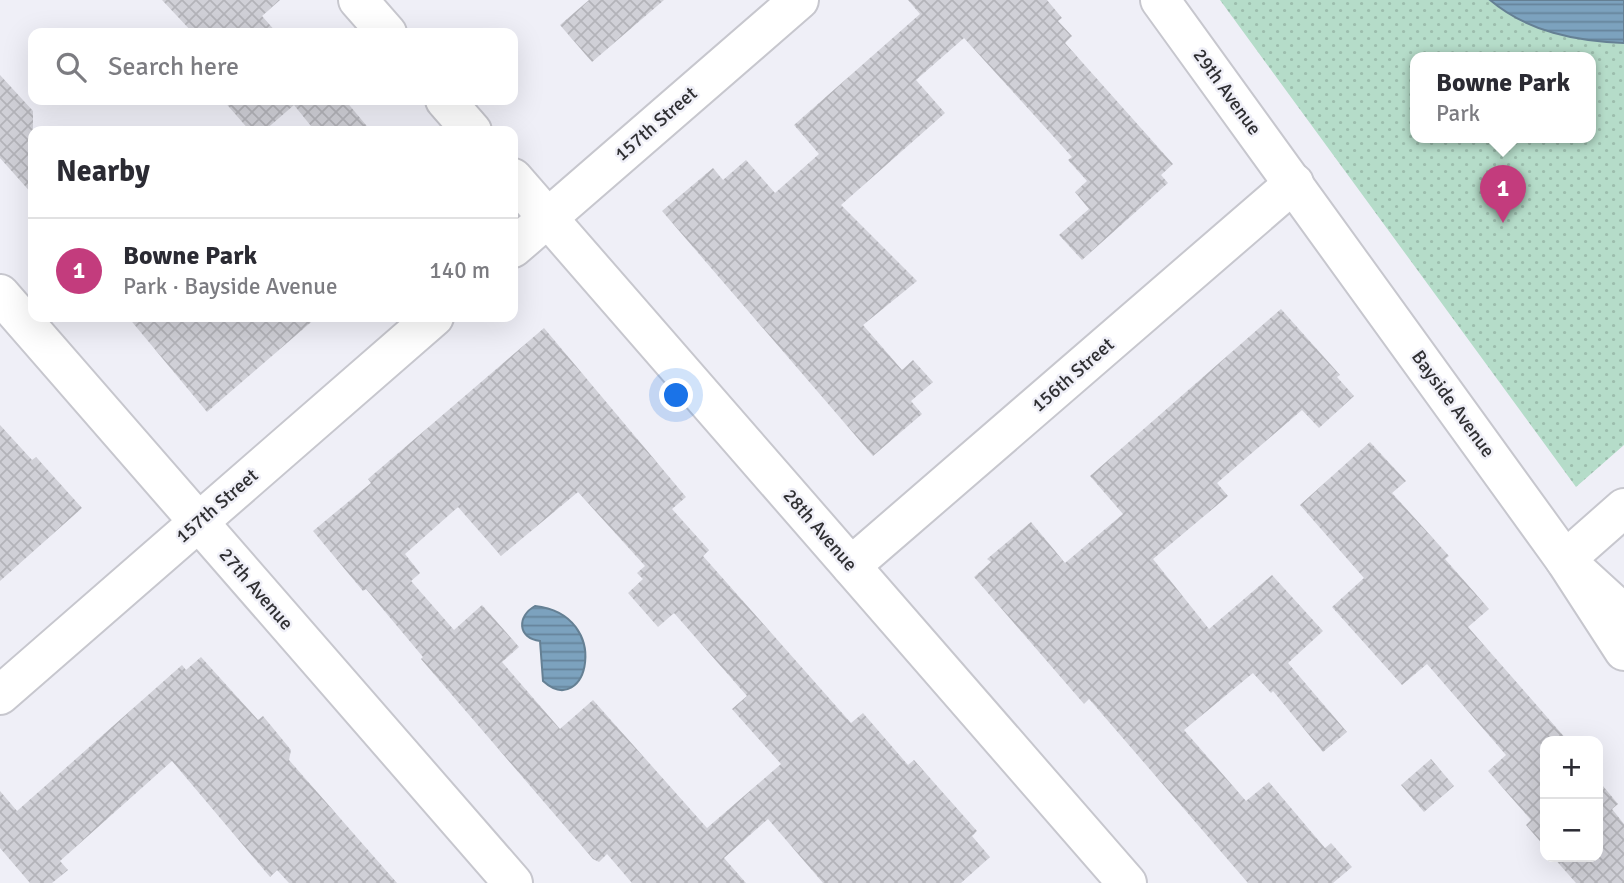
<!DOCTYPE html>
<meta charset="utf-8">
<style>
:root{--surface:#fff;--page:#f2f2f3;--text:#2b2b33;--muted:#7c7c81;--line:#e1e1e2;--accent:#c33c7d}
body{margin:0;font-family:Signika,sans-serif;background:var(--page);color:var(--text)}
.controls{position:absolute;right:21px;bottom:21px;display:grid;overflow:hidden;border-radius:14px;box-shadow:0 7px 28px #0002}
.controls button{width:63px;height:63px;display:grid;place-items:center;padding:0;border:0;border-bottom:2px solid var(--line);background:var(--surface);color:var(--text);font:35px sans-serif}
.you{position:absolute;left:677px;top:396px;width:24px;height:24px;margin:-18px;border:5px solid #fff;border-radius:50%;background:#1a73e8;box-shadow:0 0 0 10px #1a73e833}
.badge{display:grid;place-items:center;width:46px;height:46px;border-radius:50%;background:var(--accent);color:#fff;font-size:23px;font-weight:700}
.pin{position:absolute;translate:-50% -58px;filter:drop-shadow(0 2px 4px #0008)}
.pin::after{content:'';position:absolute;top:37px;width:24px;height:21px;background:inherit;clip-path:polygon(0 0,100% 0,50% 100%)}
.popup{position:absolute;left:1410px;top:52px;width:186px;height:91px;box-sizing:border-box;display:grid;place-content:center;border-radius:14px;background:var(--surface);filter:drop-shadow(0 2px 5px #0005);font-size:23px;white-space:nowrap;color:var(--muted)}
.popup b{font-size:26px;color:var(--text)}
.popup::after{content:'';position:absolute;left:50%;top:100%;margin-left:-14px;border:14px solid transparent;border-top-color:var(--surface)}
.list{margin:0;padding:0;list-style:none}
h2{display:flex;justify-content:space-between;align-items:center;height:91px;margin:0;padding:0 28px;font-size:30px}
h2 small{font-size:23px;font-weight:400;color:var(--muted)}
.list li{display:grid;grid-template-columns:46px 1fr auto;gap:21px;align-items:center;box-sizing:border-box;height:105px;padding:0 28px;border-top:2px solid var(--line)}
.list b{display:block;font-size:26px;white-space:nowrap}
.list p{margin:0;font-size:23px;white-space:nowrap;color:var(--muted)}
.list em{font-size:23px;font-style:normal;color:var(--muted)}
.icon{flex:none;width:38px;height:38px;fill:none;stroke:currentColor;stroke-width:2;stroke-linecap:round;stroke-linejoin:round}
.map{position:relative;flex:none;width:1624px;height:883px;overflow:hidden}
.search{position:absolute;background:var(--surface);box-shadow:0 7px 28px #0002;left:28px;top:28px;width:490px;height:77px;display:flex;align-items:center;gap:18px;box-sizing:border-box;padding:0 24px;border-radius:14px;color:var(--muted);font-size:26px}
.panel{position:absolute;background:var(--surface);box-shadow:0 7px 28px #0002;left:28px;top:126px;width:490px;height:196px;border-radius:14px}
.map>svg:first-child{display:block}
.park{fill:url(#park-dots);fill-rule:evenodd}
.water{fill:url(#water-rules);stroke:#658094;stroke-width:2}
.building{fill:url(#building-cross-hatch);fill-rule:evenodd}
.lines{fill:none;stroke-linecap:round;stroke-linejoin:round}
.minor-casing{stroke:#c7c7ce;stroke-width:42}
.minor{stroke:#fff;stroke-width:38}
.labels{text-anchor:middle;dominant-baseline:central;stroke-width:5;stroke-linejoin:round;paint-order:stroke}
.street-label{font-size:19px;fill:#2f2f32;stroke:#efeff7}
</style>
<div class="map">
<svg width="1624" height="883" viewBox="0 0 1624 883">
<defs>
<pattern id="park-dots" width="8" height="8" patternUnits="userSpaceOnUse" patternTransform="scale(1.75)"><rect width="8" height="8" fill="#b5dcc9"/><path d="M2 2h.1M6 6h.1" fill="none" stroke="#9cbdad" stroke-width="1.8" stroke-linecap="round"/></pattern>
<pattern id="water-rules" width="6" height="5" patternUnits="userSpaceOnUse" patternTransform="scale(1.75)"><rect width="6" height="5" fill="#7ca2be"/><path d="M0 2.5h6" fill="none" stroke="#66849b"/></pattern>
<pattern id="building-cross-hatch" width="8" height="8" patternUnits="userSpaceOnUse" patternTransform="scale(1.75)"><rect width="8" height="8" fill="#d0d0d7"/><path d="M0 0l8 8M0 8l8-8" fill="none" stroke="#b3b3b9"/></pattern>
</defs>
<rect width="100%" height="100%" fill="#efeff7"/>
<path class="park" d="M1220 0H1624V445L1576 487ZM1416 57H1590V137H1416Z"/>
<g class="water">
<path d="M1490 0H1624V43C1576 41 1528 32 1490 0Z"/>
<path d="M535 606C614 615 587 721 543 681L540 641C517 638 517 616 535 606Z"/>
</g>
<g class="building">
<polygon points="162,0 280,0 262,16 277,33 193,33"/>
<polygon points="589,0 664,0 592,62 560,25"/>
<polygon points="908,0 1047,0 1062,18 1058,21 1072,36 1065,43 1173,164 1161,175 1168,183 1082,260 1059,235 1089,209 1075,192 1087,181 1068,160 1072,157 964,38 916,80 945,113 841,205 917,281 863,325 902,370 913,360 933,382 911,401 922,414 873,456 662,211 713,168 723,180 746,160 775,193 819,154 794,125 920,14"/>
<polygon points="0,75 33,111 33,195 0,158"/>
<polygon points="223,100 345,100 371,131 315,131 294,105 264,131 250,131"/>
<polygon points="1281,309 1340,375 1337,377 1354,396 1319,428 1302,410 1217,483 1228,496 1153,559 1209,629 1272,575 1323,631 1288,663 1347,732 1323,752 1273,691 1271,693 1253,673 1184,730 1246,801 1269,782 1325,848 1331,843 1352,867 1333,883 1248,883 1096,707 1089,699 1084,704 974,577 991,562 987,559 1031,522 1065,563 1123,514 1090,476"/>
<polygon points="128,317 317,317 207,412"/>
<path d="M544 328 686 497 672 509 709 550 703 556 851 723 863 713 908 765 914 760 977 831 972 836 990 857 961 883H823L768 819 724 858 746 883H632L607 854 599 862 593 859 421 659 423 657 366 589 363 591 313 531 371 483 368 479ZM578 492 645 566 637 573 643 579 628 593 658 627 674 613 747 696 732 709 781 764 707 828 593 700 560 729 502 662 519 647 482 605 454 630 411 581 420 573 405 554 458 507 501 556Z"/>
<polygon points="0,425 32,460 36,457 82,508 0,581"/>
<polygon points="1370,442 1406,481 1392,493 1449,556 1445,559 1489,609 1468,627 1568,741 1545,741 1545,847 1526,825 1531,820 1488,771 1506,755 1427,664 1402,685 1332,607 1364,578 1300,505"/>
<polygon points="201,657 258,720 263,716 291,750 289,760 397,883 289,883 277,870 270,877 172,761 60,861 68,870 52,883 30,883 0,848 0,791 17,811 182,665 186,670"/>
<polygon points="1431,759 1454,786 1424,812 1401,785"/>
<polygon points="1598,780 1618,804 1612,809 1624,824 1624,883 1576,883 1553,857 1598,857"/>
</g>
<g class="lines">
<defs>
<g id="minor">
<polyline points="358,0 387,33"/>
<polyline points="1160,0 1565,560 1624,614"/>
<polyline points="445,100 472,131"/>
<polyline points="513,178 1127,883"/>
<polyline points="513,248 799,0"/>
<polyline points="0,294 513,883"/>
<polyline points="1624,508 1565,560 1624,651"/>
<polyline points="851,566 1294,183"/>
<polyline points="0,695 434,317"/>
</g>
</defs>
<use href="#minor" class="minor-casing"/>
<use href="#minor" class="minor"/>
</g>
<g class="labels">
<g class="street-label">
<text transform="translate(1227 92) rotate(54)">29th Avenue</text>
<text transform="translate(656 124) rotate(-41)">157th Street</text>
<text transform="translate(1073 375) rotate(-41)">156th Street</text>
<text transform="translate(1453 404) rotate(54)">Bayside Avenue</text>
<text transform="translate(217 506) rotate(-41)">157th Street</text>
<text transform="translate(820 530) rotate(49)">28th Avenue</text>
<text transform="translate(256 589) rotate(49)">27th Avenue</text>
</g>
</g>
</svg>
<div class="controls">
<button>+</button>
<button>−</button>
</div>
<div class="you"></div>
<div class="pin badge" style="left:1503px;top:223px">1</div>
<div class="popup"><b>Bowne Park</b>Park</div>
<div class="search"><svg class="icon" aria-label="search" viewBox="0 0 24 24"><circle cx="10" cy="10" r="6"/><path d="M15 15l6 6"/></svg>Search here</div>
<section class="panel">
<h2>Nearby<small></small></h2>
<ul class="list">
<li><span class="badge">1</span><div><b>Bowne Park</b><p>Park · Bayside Avenue</p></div><em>140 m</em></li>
</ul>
</section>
</div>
